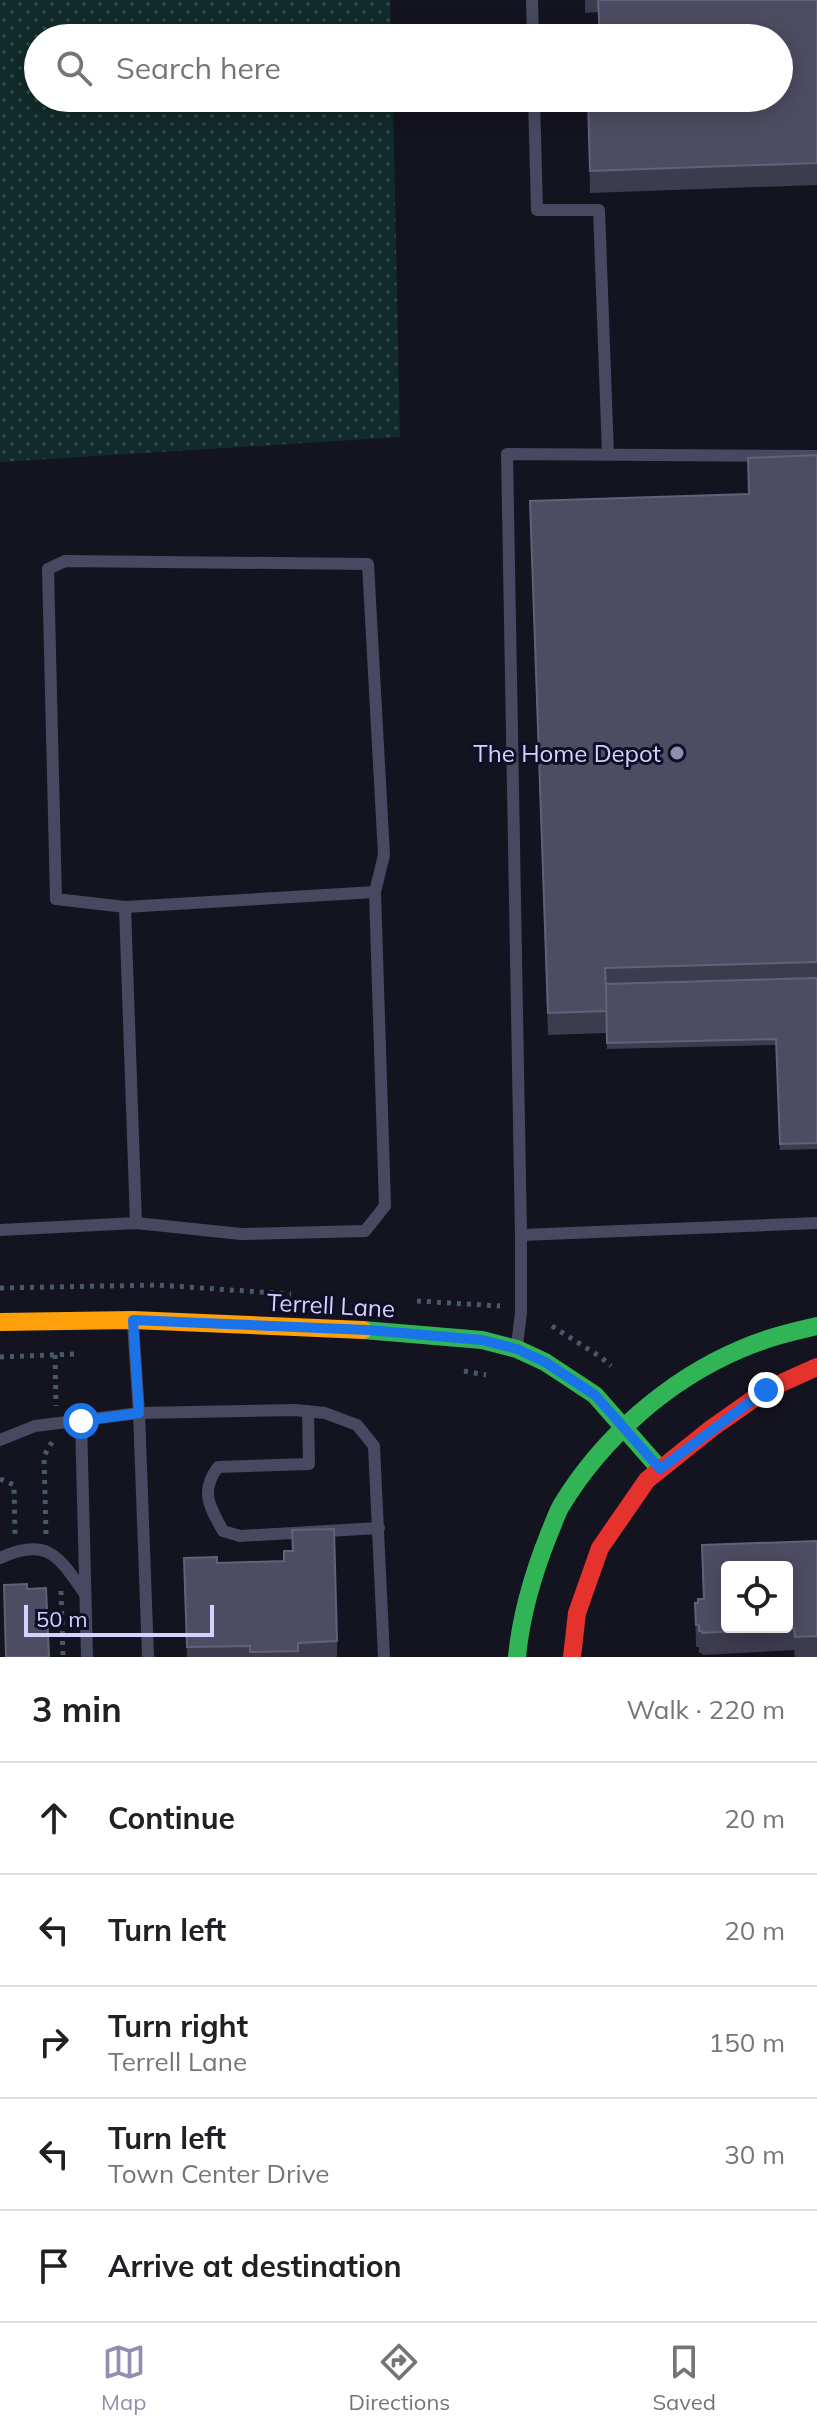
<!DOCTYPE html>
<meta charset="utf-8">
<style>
:root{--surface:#fff;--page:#f6f6f6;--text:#202124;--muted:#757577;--line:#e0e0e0;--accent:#908eb1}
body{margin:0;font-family:Mulish,sans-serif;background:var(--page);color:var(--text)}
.controls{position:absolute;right:24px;bottom:24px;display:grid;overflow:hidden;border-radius:8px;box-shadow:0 4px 20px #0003}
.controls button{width:72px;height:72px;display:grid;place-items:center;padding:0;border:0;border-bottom:2px solid var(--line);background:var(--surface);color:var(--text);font:40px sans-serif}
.scale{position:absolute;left:24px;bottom:20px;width:190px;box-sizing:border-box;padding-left:8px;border:4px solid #d3d1ff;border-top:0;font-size:22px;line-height:28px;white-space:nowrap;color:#d3d1ff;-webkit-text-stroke:6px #100e25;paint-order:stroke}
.stop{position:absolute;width:24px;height:24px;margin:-18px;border:6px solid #1a73e8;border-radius:50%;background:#fff}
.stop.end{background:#1a73e8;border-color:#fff;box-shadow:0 2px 8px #0008}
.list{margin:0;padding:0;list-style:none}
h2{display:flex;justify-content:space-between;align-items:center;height:104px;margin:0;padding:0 32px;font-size:34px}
h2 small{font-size:26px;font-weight:400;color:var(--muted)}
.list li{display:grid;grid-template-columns:52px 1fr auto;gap:24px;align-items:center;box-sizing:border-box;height:112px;padding:0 32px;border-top:2px solid var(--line)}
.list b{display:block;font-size:30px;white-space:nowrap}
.list p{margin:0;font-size:26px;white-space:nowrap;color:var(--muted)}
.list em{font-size:26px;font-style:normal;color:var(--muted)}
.icon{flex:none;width:44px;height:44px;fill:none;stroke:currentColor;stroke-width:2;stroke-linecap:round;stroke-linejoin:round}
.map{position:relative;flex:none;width:817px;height:1657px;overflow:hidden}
.search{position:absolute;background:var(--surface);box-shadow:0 4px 20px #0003;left:24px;right:24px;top:24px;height:88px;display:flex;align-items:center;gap:20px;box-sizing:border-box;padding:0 28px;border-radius:44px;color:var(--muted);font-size:30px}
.sheet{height:664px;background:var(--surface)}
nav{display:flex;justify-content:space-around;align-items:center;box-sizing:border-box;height:112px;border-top:2px solid var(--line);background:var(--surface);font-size:22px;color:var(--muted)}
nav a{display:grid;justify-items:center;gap:4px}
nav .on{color:var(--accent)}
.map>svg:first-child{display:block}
.grass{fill:url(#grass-dots)}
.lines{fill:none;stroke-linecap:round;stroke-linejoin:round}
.path{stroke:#485a67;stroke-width:5;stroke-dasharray:4 6;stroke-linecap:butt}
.lane{stroke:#474961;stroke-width:12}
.fast{stroke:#30b455;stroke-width:18}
.slow{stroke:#ff9f0a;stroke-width:18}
.jam{stroke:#e5322d;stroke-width:18}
.wall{fill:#3d3c4f}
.building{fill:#4d4c62;stroke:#62617b;stroke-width:2;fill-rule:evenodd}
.route{stroke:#1a73e8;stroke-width:10}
.poi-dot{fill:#908eb1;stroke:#100e25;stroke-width:3}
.labels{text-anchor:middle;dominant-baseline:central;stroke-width:6;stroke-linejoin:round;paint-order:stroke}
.poi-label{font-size:24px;fill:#d3d1ff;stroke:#100e25;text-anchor:end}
.street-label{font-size:24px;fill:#d3d1ff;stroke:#100e25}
</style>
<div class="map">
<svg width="817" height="1657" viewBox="0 0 817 1657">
<defs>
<pattern id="grass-dots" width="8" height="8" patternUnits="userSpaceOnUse" patternTransform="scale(2)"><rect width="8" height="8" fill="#112b2a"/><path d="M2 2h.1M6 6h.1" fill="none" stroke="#33494a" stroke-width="1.8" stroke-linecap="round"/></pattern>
</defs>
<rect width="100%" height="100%" fill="#141320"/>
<polygon class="grass" points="0,0 390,0 391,38 38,38 38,98 393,98 400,437 0,462"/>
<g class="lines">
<g class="path">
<polyline points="0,1288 157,1285 291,1294"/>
<polyline points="417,1301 500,1306"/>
<polyline points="552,1326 602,1358 611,1366"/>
<polyline points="55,1355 56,1406"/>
<polyline points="0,1357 75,1354"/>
<polyline points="464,1371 486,1375"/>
<polyline points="0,1479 14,1485 15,1535"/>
<polyline points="46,1534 44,1456 52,1442"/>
<polyline points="61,1591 63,1657"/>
</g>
<g class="lane">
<polyline points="532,0 533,38"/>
<polyline points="534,98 537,210 599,210 608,454"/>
<polyline points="125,907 375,892"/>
<polyline points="0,1230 136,1223 241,1234 365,1231 385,1206 375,892 384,855 368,564 65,561 48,569 56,899 125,907 136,1223"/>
<polyline points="521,1235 817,1223"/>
<polyline points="133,1323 139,1413 148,1657"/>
<polyline points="517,1345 521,1313 521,1235 507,454 817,456"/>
<path d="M308 1411 309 1464 218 1467C200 1491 209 1506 223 1531L240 1536 379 1528"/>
<polyline points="81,1421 87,1657"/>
<polyline points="0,1440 35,1426 139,1413 295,1410 325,1413 357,1425 374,1446 384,1657"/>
<path d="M0 1558C48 1536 59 1557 85 1594"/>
</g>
<g class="fast">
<polyline points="363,1330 482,1340 517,1349 545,1362 595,1395 660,1469"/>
<path d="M517 1657C521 1614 533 1574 549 1534 553 1525 556 1515 561 1506 602 1438 668 1380 741 1349 766 1338 791 1332 817 1326"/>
</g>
<polyline class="slow" points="0,1322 133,1320 363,1330"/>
<polyline class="jam" points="572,1657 577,1613 600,1548 647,1480 712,1428 766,1390 817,1367"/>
</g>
<g class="wall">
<polygon points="585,0 817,0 817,185 590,193 588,101 601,101 601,98 779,98 779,38 599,38 598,12 585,13"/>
<polygon points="817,455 817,1149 780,1150 776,1045 607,1049 606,1033 548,1035 530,501 748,494 748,458"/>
<polygon points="292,1530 337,1641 337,1657 187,1657 184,1558 217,1563 284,1561 292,1551"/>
<polygon points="817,1541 817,1657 795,1657 794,1650 702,1655 702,1653 699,1653 699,1647 696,1647 695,1603 698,1603 703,1599 702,1545"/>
</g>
<g class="building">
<polygon points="598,0 817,0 817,163 590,171 588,101 602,101 602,98 779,98 779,38 600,38"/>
<polygon points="817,455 817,962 605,968 607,1011 548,1013 530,501 749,494 748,458"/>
<polygon points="817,978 817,1143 780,1144 776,1039 607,1043 606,984"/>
<polygon points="334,1529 337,1641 298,1643 298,1651 250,1652 250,1646 187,1647 184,1558 217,1557 217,1563 284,1561 284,1551 293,1551 292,1530"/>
<path d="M817 1541V1636L795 1637 794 1628 702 1633V1631H699V1625H696L695 1603H698V1599H704L702 1545ZM727 1567H787V1627H727Z"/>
<polygon points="27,1584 27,1589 46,1588 49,1657 6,1657 4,1585"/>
</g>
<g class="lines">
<polyline class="route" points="81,1421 139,1413 133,1320 368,1330 482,1340 517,1349 545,1362 595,1395 660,1469 766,1390"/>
</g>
<circle class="poi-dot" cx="677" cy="753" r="8"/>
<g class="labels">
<g class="poi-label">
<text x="661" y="753">The Home Depot</text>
</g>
<g class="street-label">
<text transform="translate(331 1305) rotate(3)">Terrell Lane</text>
</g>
</g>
</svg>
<div class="controls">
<button><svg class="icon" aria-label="locate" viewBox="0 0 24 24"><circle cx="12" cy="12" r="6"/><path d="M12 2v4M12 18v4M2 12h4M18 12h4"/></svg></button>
</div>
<div class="scale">50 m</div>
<div class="stop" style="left:81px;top:1421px"></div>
<div class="stop end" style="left:766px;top:1390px"></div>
<div class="search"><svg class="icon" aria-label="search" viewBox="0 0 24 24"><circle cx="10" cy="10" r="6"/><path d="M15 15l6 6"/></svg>Search here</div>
</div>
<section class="sheet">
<h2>3 min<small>Walk · 220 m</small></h2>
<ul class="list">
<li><svg class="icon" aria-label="ahead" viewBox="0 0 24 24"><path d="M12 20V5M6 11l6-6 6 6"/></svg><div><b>Continue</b></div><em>20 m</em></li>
<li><svg class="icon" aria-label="left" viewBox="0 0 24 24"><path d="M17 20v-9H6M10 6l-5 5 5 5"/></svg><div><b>Turn left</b></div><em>20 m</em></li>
<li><svg class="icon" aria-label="right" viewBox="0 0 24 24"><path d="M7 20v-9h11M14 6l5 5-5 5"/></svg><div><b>Turn right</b><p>Terrell Lane</p></div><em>150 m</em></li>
<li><svg class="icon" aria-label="left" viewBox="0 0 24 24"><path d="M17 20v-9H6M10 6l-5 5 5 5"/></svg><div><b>Turn left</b><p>Town Center Drive</p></div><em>30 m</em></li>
<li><svg class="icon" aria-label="arrive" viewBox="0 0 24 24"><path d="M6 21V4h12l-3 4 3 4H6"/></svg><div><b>Arrive at destination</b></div></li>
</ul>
</section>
<nav>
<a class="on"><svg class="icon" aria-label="map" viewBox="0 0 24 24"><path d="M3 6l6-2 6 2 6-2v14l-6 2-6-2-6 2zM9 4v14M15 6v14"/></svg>Map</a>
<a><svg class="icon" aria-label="directions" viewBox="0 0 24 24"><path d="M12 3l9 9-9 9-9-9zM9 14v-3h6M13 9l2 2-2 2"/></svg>Directions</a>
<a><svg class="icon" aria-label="saved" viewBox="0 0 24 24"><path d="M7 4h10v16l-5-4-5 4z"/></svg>Saved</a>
</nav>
